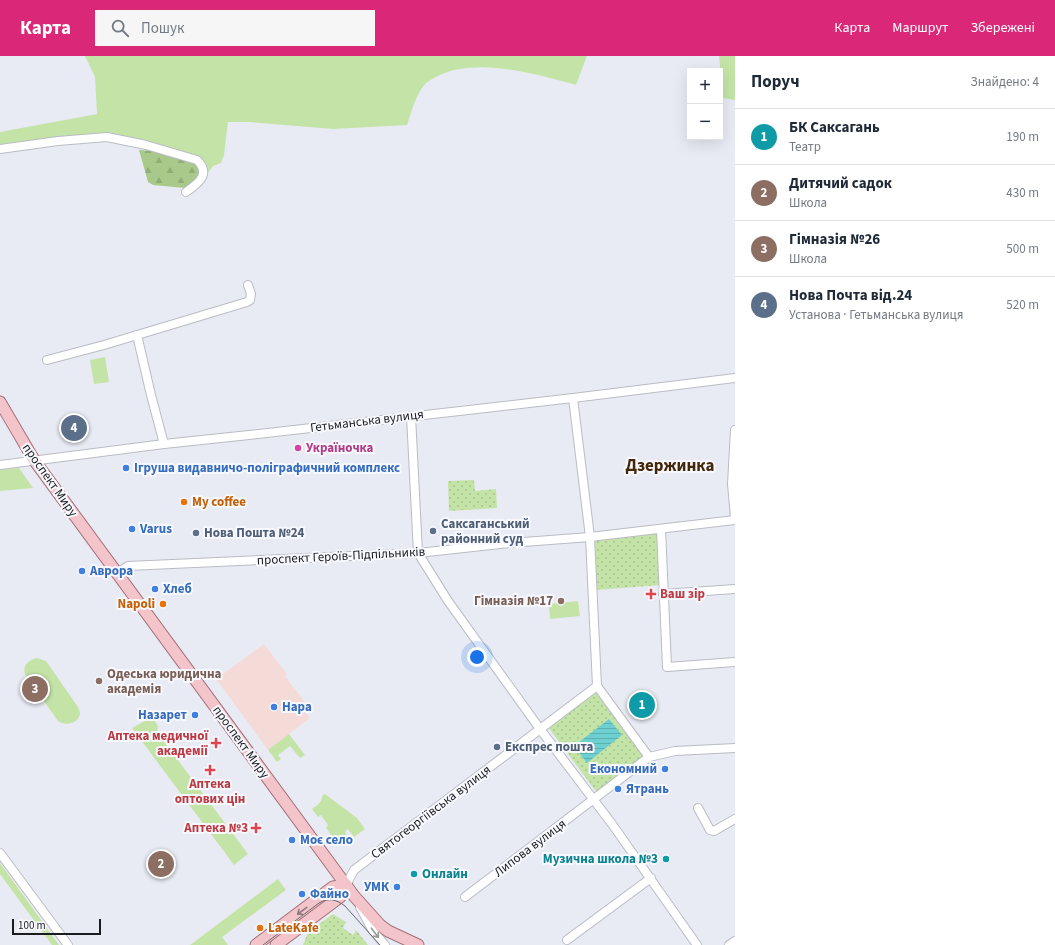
<!DOCTYPE html>
<html lang="uk">
<meta charset="utf-8">
<style>
:root{--surface:#fff;--page:#f6f6f7;--text:#1f2937;--muted:#747a83;--line:#e0e1e3;--accent:#db2777}
body{margin:0;font-family:"Source Sans 3",sans-serif;background:var(--page);color:var(--text)}
.controls{position:absolute;right:12px;top:12px;display:grid;overflow:hidden;border-radius:0px;box-shadow:0 4px 16px #0002}
.controls button{width:36px;height:36px;display:grid;place-items:center;padding:0;border:0;border-bottom:1px solid var(--line);background:var(--surface);color:var(--text);font:20px sans-serif}
.scale{position:absolute;left:12px;bottom:10px;width:89px;box-sizing:border-box;padding-left:4px;border:2px solid #1b1c1f;border-top:0;font-size:11px;line-height:14px;white-space:nowrap;color:#1b1c1f;-webkit-text-stroke:3px #f7f9fe;paint-order:stroke}
.you{position:absolute;left:477px;top:601px;width:14px;height:14px;margin:-10px;border:3px solid #fff;border-radius:50%;background:#1a73e8;box-shadow:0 0 0 6px #1a73e833}
.badge{display:grid;place-items:center;width:26px;height:26px;border-radius:50%;background:var(--accent);color:#fff;font-size:13px;font-weight:700}
.pin{position:absolute;translate:-50% -50%;border:2px solid #fff;box-shadow:0 1px 4px #0006}
.list{margin:0;padding:0;list-style:none}
h2{display:flex;justify-content:space-between;align-items:center;height:52px;margin:0;padding:0 16px;font-size:17px}
h2 small{font-size:13px;font-weight:400;color:var(--muted)}
.list li{display:grid;grid-template-columns:26px 1fr auto;gap:12px;align-items:center;box-sizing:border-box;height:56px;padding:0 16px;border-top:1px solid var(--line)}
.list b{display:block;font-size:15px;white-space:nowrap}
.list p{margin:0;font-size:13px;white-space:nowrap;color:var(--muted)}
.list em{font-size:13px;font-style:normal;color:var(--muted)}
.icon{flex:none;width:22px;height:22px;fill:none;stroke:currentColor;stroke-width:2;stroke-linecap:round;stroke-linejoin:round}
.map{position:relative;flex:none;width:735px;height:889px;overflow:hidden}
header{display:flex;align-items:center;gap:24px;box-sizing:border-box;height:56px;padding:0 20px;background:var(--accent);color:#fff}
header strong{font-size:19px}
nav{display:flex;gap:22px;margin-inline-start:auto;font-size:14px}
.search{width:280px;height:36px;background:var(--page);display:flex;align-items:center;gap:10px;box-sizing:border-box;padding:0 14px;border-radius:0px;color:var(--muted);font-size:15px}
main{display:flex}
aside{flex:1;background:var(--surface)}
.map>svg:first-child{display:block}
.commercial{fill:#f5dbd7}
.green{fill:#c4e4a7}
.forest{fill:url(#forest-firs)}
.park{fill:url(#park-dots)}
.water{fill:url(#water-rules)}
.lines{fill:none;stroke-linecap:round;stroke-linejoin:round}
.minor-casing{stroke:#babcc5;stroke-width:10}
.major-casing{stroke:#a37078;stroke-width:13}
.minor{stroke:#fff;stroke-width:8}
.major{stroke:#f4c4cb;stroke-width:11}
.tram{stroke:#686a6f;stroke-width:1}
.oneway{stroke:#92787e}
.oneway2{stroke:#98999a}
.hotel-dot{fill:#d1479c;stroke:#f7f9fe;stroke-width:1.5}
.shop-dot{fill:#3f7fe0;stroke:#f7f9fe;stroke-width:1.5}
.food-dot{fill:#e8710a;stroke:#f7f9fe;stroke-width:1.5}
.service-dot{fill:#5c6f8a;stroke:#f7f9fe;stroke-width:1.5}
.health-dot{fill:#e0444e;stroke:#f7f9fe;stroke-width:1.5}
.education-dot{fill:#8d6e63;stroke:#f7f9fe;stroke-width:1.5}
.culture-dot{fill:#0f9aa8;stroke:#f7f9fe;stroke-width:1.5}
.labels{text-anchor:middle;dominant-baseline:central;stroke-width:4;stroke-linejoin:round;paint-order:stroke}
.street-label{font-size:13px;fill:#1b1c1f;stroke:#f7f9fe}
.hotel-label{font-size:13px;font-weight:bold;fill:#b23c85;stroke:#f7f9fe;text-anchor:start}
.shop-label{font-size:13px;font-weight:bold;fill:#366cbe;stroke:#f7f9fe;text-anchor:start}
.food-label{font-size:13px;font-weight:bold;fill:#c56008;stroke:#f7f9fe;text-anchor:start}
.service-label{font-size:13px;font-weight:bold;fill:#4e5e75;stroke:#f7f9fe;text-anchor:start}
.health-label{font-size:13px;font-weight:bold;fill:#be3a42;stroke:#f7f9fe;text-anchor:end}
.education-label{font-size:13px;font-weight:bold;fill:#785e54;stroke:#f7f9fe;text-anchor:end}
.culture-label{font-size:13px;font-weight:bold;fill:#0d838f;stroke:#f7f9fe;text-anchor:end}
.district-label{font-size:17px;font-weight:bold;fill:#442809;stroke:#f7f9fe}
</style>
<header>
<strong>Карта</strong>
<div class="search"><svg class="icon" aria-label="search" viewBox="0 0 24 24"><circle cx="10" cy="10" r="6"/><path d="M15 15l6 6"/></svg>Пошук</div>
<nav><a>Карта</a><a>Маршрут</a><a>Збережені</a></nav>
</header>
<main>
<div class="map">
<svg width="735" height="889" viewBox="0 0 735 889">
<defs>
<pattern id="forest-firs" width="22" height="20" patternUnits="userSpaceOnUse"><rect width="22" height="20" fill="#a8c98a"/><path d="M5 1l3.5 6h-7zM16 11l3.5 6h-7z" fill="#90ac77"/></pattern>
<pattern id="park-dots" width="8" height="8" patternUnits="userSpaceOnUse"><rect width="8" height="8" fill="#c4e4a7"/><path d="M2 2h.1M6 6h.1" fill="none" stroke="#a8c38f" stroke-width="1.8" stroke-linecap="round"/></pattern>
<pattern id="water-rules" width="6" height="5" patternUnits="userSpaceOnUse"><rect width="6" height="5" fill="#6dcfcf"/><path d="M0 2.5h6" fill="none" stroke="#5eb1b1"/></pattern>
</defs>
<rect width="100%" height="100%" fill="#e9ebf4"/>
<polygon class="commercial" points="264,588 287,618 285,620 307,649 303,653 310,662 268,694 216,623"/>
<g class="green">
<path d="M85 0H587L576 29C535 18 475 0 436 21 432 23 428 25 425 28 415 40 412 55 407 69L333 73 249 66H228L224 99 221 107 213 110 204 122 206 114 108 77 0 90V76L97 58 95 21Z"/>
<polygon points="719,0 735,0 735,44 723,42"/>
<polygon points="105,301 109,326 94,328 90,304"/>
<polygon points="19,412 33,432 0,435 0,414"/>
<polygon points="578,545 580,560 550,563 549,548"/>
<path d="M37 602 46 605 78 651C79 653 80 656 80 658 78 668 65 670 58 665L26 620C21 610 28 604 37 602Z"/>
<polygon points="152,661 158,670 157,676 248,798 234,809 132,672"/>
<polygon points="289,678 305,699 300,702 290,690 278,699 281,703 277,706 268,694"/>
<path d="M325 738 357 762 365 773 354 781 348 773 345 776 347 780 338 788 326 772 328 769 321 759 318 761 312 753C317 749 322 747 322 740Z"/>
<polygon points="0,807 59,889 52,889 0,818"/>
<polygon points="278,823 286,834 222,881 228,889 190,889"/>
</g>
<polygon class="forest" points="139,94 166,96 193,104 200,110 199,120 191,129 185,132 153,129 148,126"/>
<g class="park">
<polygon points="474,424 475,435 496,433 497,452 449,455 448,425"/>
<polygon points="654,476 657,478 659,481 660,529 596,534 594,484"/>
<polygon points="597,634 647,701 598,738 548,671"/>
<polygon points="333,858 346,866 343,872 353,879 356,874 368,889 303,889 308,876"/>
</g>
<polygon class="water" points="609,663 622,679 587,707 574,690"/>
<g class="lines">
<defs>
<g id="minor">
<path d="M0 93 58 85 107 81 146 89 197 104C211 118 199 127 186 136"/>
<polyline points="137,279 151,339 164,388"/>
<polyline points="47,304 104,289 247,246 250,244 251,238 248,229"/>
<polyline points="573,342 590,481 597,630"/>
<polyline points="411,360 418,497 448,545 540,673 612,768 697,889"/>
<polyline points="735,374 732,428 735,462"/>
<polyline points="0,409 164,388 249,379 573,342 735,322"/>
<polyline points="661,473 667,611 735,606"/>
<polyline points="117,517 128,510 418,497 510,487 590,481 735,464"/>
<polyline points="663,538 735,533"/>
<polyline points="597,630 649,701"/>
<polyline points="698,752 710,774 714,775 735,763"/>
<polyline points="0,797 68,889"/>
<polyline points="346,829 354,814 597,630"/>
<polyline points="465,841 649,701 675,695 735,692"/>
<polyline points="360,851 373,875 385,889"/>
<polyline points="567,884 651,822"/>
<polyline points="729,889 735,885"/>
</g>
<g id="major">
<polyline points="0,346 34,404 354,840 380,869 388,875 418,889"/>
<polyline points="256,889 333,831 346,829"/>
<polyline points="276,889 340,841 346,829"/>
</g>
</defs>
<use href="#minor" class="minor-casing"/>
<use href="#major" class="major-casing"/>
<use href="#minor" class="minor"/>
<use href="#major" class="major"/>
<path class="tram" d="M263 889 319 847C329 841 337 844 345 850L380 889"/>
</g>
<defs><path id="oneway-shaft" d="M-6 0H5M1.5-3L5.5 0L1.5 3" fill="none" stroke-width="1.6" stroke-linecap="round" stroke-linejoin="round"/></defs>
<use class="oneway" href="#oneway-shaft" transform="translate(302 855) rotate(143)"/>
<use class="oneway2" href="#oneway-shaft" transform="translate(375 877) rotate(53)"/>
<circle class="hotel-dot" cx="298" cy="392" r="4"/>
<g class="shop-dot">
<circle cx="126" cy="412" r="4"/>
<circle cx="132" cy="473" r="4"/>
<circle cx="82" cy="515" r="4"/>
<circle cx="155" cy="533" r="4"/>
<circle cx="274" cy="651" r="4"/>
<circle cx="195" cy="659" r="4"/>
<circle cx="665" cy="713" r="4"/>
<circle cx="618" cy="733" r="4"/>
<circle cx="292" cy="784" r="4"/>
<circle cx="397" cy="831" r="4"/>
<circle cx="302" cy="838" r="4"/>
</g>
<g class="food-dot">
<circle cx="184" cy="446" r="4"/>
<circle cx="163" cy="548" r="4"/>
<circle cx="260" cy="872" r="4"/>
</g>
<g class="service-dot">
<circle cx="433" cy="475" r="4"/>
<circle cx="196" cy="477" r="4"/>
<circle cx="497" cy="691" r="4"/>
</g>
<g class="health-dot">
<path d="M649 532h4v4h4v4h-4v4h-4v-4h-4v-4h4z"/>
<path d="M214 681h4v4h4v4h-4v4h-4v-4h-4v-4h4z"/>
<path d="M208 708h4v4h4v4h-4v4h-4v-4h-4v-4h4z"/>
<path d="M254 766h4v4h4v4h-4v4h-4v-4h-4v-4h4z"/>
</g>
<g class="education-dot">
<circle cx="561" cy="545" r="4"/>
<circle cx="99" cy="625" r="4"/>
</g>
<g class="culture-dot">
<circle cx="666" cy="803" r="4"/>
<circle cx="414" cy="818" r="4"/>
</g>
<g class="labels">
<g class="street-label">
<text transform="translate(367 365) rotate(-7)">Гетьманська вулиця</text>
<text transform="translate(50 424) rotate(55)">проспект Миру</text>
<text transform="translate(341 500) rotate(-3)">проспект Героїв-Підпільників</text>
<text transform="translate(241 686) rotate(54)">проспект Миру</text>
<text transform="translate(431 756) rotate(-37)">Святогеоргіївська вулиця</text>
<text transform="translate(530 792) rotate(-37)">Липова вулиця</text>
</g>
<g class="hotel-label">
<text x="306" y="392">Україночка</text>
</g>
<g class="shop-label">
<text x="134" y="412">Ігруша видавничо-поліграфичний комплекс</text>
<text x="140" y="473">Varus</text>
<text x="90" y="515">Аврора</text>
<text x="163" y="533">Хлеб</text>
<text x="282" y="651">Нара</text>
<text x="187" y="659" text-anchor="end">Назарет</text>
<text x="657" y="713" text-anchor="end">Економний</text>
<text x="626" y="733">Ятрань</text>
<text x="300" y="784">Моє село</text>
<text x="389" y="831" text-anchor="end">УМК</text>
<text x="310" y="838">Файно</text>
</g>
<g class="food-label">
<text x="192" y="446">My coffee</text>
<text x="155" y="548" text-anchor="end">Napoli</text>
<text x="268" y="872">LateKafe</text>
</g>
<g class="service-label">
<text x="441" y="468">Саксаганський<tspan x="441" dy="15">районний суд</tspan></text>
<text x="204" y="477">Нова Пошта №24</text>
<text x="505" y="691">Експрес пошта</text>
</g>
<g class="health-label">
<text x="660" y="538" text-anchor="start">Ваш зір</text>
<text x="208" y="680">Аптека медичної<tspan x="208" dy="15">академії</tspan></text>
<text x="210" y="728" text-anchor="middle">Аптека<tspan x="210" dy="15">оптових цін</tspan></text>
<text x="248" y="772">Аптека №3</text>
</g>
<g class="education-label">
<text x="553" y="545">Гімназія №17</text>
<text x="107" y="618" text-anchor="start">Одеська юридична<tspan x="107" dy="15">академія</tspan></text>
</g>
<g class="culture-label">
<text x="658" y="803">Музична школа №3</text>
<text x="422" y="818" text-anchor="start">Онлайн</text>
</g>
<g class="district-label">
<text x="670" y="410">Дзержинка</text>
</g>
</g>
</svg>
<div class="controls">
<button>+</button>
<button>−</button>
</div>
<div class="scale">100 m</div>
<div class="you"></div>
<div class="pin badge" style="left:642px;top:649px;background:#0f9aa8">1</div>
<div class="pin badge" style="left:161px;top:808px;background:#8d6e63">2</div>
<div class="pin badge" style="left:35px;top:633px;background:#8d6e63">3</div>
<div class="pin badge" style="left:74px;top:372px;background:#5c6f8a">4</div>
</div>
<aside>
<h2>Поруч<small>Знайдено: 4</small></h2>
<ul class="list">
<li><span class="badge" style="background:#0f9aa8">1</span><div><b>БК Саксагань</b><p>Театр</p></div><em>190 m</em></li>
<li><span class="badge" style="background:#8d6e63">2</span><div><b>Дитячий садок</b><p>Школа</p></div><em>430 m</em></li>
<li><span class="badge" style="background:#8d6e63">3</span><div><b>Гімназія №26</b><p>Школа</p></div><em>500 m</em></li>
<li><span class="badge" style="background:#5c6f8a">4</span><div><b>Нова Почта від.24</b><p>Установа · Гетьманська вулиця</p></div><em>520 m</em></li>
</ul>
</aside>
</main>
